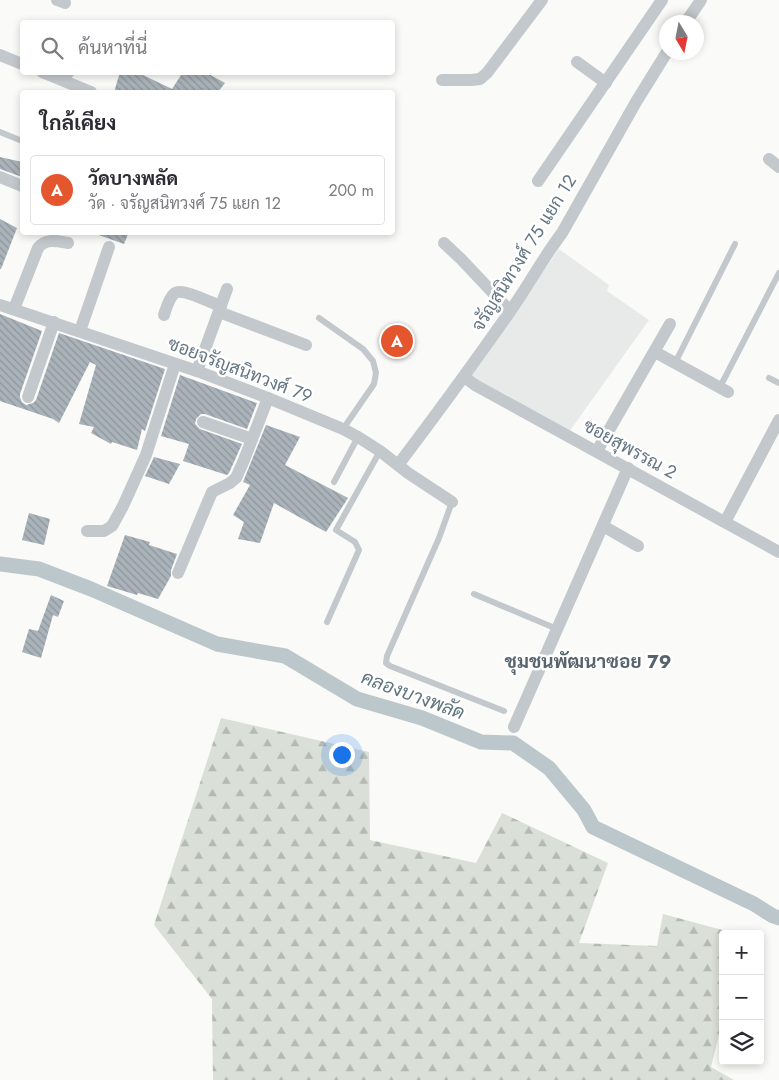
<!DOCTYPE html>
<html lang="th">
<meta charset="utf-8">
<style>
:root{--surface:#fff;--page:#f2f2f3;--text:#2b2b33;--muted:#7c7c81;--line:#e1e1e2;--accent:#e4572e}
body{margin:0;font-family:Jost,Sarabun,sans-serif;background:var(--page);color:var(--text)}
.controls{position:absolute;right:15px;bottom:15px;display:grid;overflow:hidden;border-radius:5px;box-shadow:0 2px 8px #0003}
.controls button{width:45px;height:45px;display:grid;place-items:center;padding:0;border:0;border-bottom:1px solid var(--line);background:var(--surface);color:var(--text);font:25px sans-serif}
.compass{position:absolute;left:659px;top:15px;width:45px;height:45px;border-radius:50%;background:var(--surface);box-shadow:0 2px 8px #0003;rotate:170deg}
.you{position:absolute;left:341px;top:754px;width:18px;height:18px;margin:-12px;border:4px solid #fff;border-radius:50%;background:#1a73e8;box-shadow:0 0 0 8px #1a73e833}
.badge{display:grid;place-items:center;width:32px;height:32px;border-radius:50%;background:var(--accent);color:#fff;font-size:16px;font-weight:700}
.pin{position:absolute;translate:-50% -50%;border:2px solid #fff;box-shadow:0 1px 5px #0006}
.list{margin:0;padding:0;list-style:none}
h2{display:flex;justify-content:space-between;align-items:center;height:65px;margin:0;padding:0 20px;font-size:21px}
h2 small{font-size:16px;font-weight:400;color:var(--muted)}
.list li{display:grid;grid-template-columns:32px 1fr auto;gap:15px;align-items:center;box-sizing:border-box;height:70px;margin:0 10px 10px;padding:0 10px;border:1px solid var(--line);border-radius:5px}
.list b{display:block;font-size:19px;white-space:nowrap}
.list p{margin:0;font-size:16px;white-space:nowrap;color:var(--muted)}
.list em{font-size:16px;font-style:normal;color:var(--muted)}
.icon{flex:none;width:28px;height:28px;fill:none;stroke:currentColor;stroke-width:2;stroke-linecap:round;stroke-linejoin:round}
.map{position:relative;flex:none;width:779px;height:1080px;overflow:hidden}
.search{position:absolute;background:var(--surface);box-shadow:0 2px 8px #0003;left:20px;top:20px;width:375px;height:55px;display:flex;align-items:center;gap:12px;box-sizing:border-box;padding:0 18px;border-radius:5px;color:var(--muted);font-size:19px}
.panel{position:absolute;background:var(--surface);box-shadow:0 2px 8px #0003;left:20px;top:90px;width:375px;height:145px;border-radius:5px}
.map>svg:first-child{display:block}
.built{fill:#e8e9e9}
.forest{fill:url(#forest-firs)}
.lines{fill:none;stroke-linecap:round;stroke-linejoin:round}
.canal{stroke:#bbc7cb;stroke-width:15}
.building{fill:url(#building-back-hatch)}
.lane{stroke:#c3c8cc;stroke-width:6}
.street{stroke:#c3c8cc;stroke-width:12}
.labels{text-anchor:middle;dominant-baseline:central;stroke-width:5;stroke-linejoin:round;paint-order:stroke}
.street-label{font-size:18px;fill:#657683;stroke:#fff}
.neighbourhood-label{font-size:19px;font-weight:bold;fill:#57646e;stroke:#fff}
.water-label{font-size:19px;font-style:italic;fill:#60757c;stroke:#fff}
</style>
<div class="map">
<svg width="779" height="1080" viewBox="0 0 779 1080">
<defs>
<pattern id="forest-firs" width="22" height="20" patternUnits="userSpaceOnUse" patternTransform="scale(1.25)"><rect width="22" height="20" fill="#dadfd7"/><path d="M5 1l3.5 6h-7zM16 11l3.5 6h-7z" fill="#b4b9b4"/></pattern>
<pattern id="building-back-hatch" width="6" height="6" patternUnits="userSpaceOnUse" patternTransform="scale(1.25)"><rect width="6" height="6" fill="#aab3b9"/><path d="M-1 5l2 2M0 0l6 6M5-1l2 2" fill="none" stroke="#8e969c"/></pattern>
</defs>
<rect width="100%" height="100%" fill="#fafaf8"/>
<polygon class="built" points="559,249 609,285 607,291 649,320 569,432 469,376"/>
<polygon class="forest" points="221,718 369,752 370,840 476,863 502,813 608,863 579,943 657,946 663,914 737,934 723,934 723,1019 711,1067 734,1080 213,1080 212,999 154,925"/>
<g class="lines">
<polyline class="canal" points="0,564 39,569 91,589 217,644 285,656 357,699 422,718 481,742 513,743 549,768 584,810 593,827 754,904 773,916 779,918"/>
</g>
<g class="building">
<polygon points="120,72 134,72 145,76 172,89 183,72 205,72 225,83 218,92 114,92"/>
<polygon points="0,157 22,162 22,177 0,169"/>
<polygon points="0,219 17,228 1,269 0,269"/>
<polygon points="96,232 129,232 124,244 96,234"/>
<polygon points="0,314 42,331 20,394 20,398 22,402 26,405 33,403 36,400 59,333 165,369 145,431 142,429 137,450 112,442 111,444 91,433 94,427 79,424 96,365 90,362 59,423 53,419 0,401"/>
<polygon points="180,375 257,403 247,429 205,414 201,414 196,419 195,424 200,429 242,444 229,473 227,475 183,461 189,444 161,436"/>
<polygon points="266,425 300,437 285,465 348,498 326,532 274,503 260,543 238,539 244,522 233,515 250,485 243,482"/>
<polygon points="154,457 180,464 169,484 145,476"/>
<polygon points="29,513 50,519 44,545 22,540"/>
<polygon points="125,535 150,542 149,545 177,554 171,570 171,576 158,599 138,593 137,595 107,586"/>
<polygon points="51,595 64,601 58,617 53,615 41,658 22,652 29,629 38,631"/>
</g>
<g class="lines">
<g class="lane">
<polyline points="64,81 73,72"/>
<polyline points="0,132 22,141"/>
<polyline points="319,318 363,349 373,361 376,373 374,384 343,429"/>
<polyline points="675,363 735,244"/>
<polyline points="769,378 779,383"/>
<polyline points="720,387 779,273"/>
<polyline points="334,482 358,437"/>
<polyline points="452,502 439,538 387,656 386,663 390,666 504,711"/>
<polyline points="474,594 557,629"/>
<polyline points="327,622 359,550 355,542 336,530 380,451"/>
</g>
<g class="street">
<polyline points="57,0 65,3"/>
<polyline points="686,22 701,0"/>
<polyline points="0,55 22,64"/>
<polyline points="577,62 606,83"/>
<polyline points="42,72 91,92"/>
<polyline points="442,80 471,80 480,79 487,73 542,0"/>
<polyline points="769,159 779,167"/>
<polyline points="0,177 22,186"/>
<polyline points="538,181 662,0"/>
<polyline points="444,243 461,259 510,311"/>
<polyline points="0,305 197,371 268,398 343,429 358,437 380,451 408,473 452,502"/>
<path d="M14 309 38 248C46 238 56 241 68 243"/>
<polyline points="219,312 306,345"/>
<path d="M164 315C166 309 169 297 175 293 183 288 211 303 221 306"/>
<polyline points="80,331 109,247"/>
<polyline points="655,352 728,392"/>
<polyline points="197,371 227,289"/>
<polyline points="464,377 475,385 779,552"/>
<polyline points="28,397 54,322"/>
<polyline points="203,422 252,439"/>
<polyline points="597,451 670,324"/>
<path d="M398 465C436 415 473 364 509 313 528 286 543 258 562 233L636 102 667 52"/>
<polyline points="725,522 779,420"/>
<polyline points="603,526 638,546"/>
<polyline points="87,531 104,531 112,526 123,506 146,455 175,364"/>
<polyline points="178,573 212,492 230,483 236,478 244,460 268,398"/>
<polyline points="514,727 628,468"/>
</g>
</g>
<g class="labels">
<g class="street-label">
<text transform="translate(524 253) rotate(-58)">จรัญสนิทวงศ์ 75 แยก 12</text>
<text transform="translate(240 370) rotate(21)">ซอยจรัญสนิทวงศ์ 79</text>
<text transform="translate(630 449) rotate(29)">ซอยสุพรรณ 2</text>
</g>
<g class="neighbourhood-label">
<text x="588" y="661">ชุมชนพัฒนาซอย 79</text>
</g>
<g class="water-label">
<text transform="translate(413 695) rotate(20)">คลองบางพลัด</text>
</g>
</g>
</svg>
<div class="controls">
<button>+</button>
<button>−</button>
<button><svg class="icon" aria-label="layers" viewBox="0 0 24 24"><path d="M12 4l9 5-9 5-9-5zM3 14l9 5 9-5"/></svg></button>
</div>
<svg class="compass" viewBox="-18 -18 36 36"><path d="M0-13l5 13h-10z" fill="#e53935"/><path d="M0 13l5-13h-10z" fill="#7c7c81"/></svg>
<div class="you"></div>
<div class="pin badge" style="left:397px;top:341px">A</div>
<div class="search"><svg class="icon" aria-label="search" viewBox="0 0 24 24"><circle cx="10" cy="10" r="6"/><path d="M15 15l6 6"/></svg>ค้นหาที่นี่</div>
<section class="panel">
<h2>ใกล้เคียง<small></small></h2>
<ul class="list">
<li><span class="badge">A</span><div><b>วัดบางพลัด</b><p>วัด · จรัญสนิทวงศ์ 75 แยก 12</p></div><em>200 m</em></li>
</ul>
</section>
</div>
